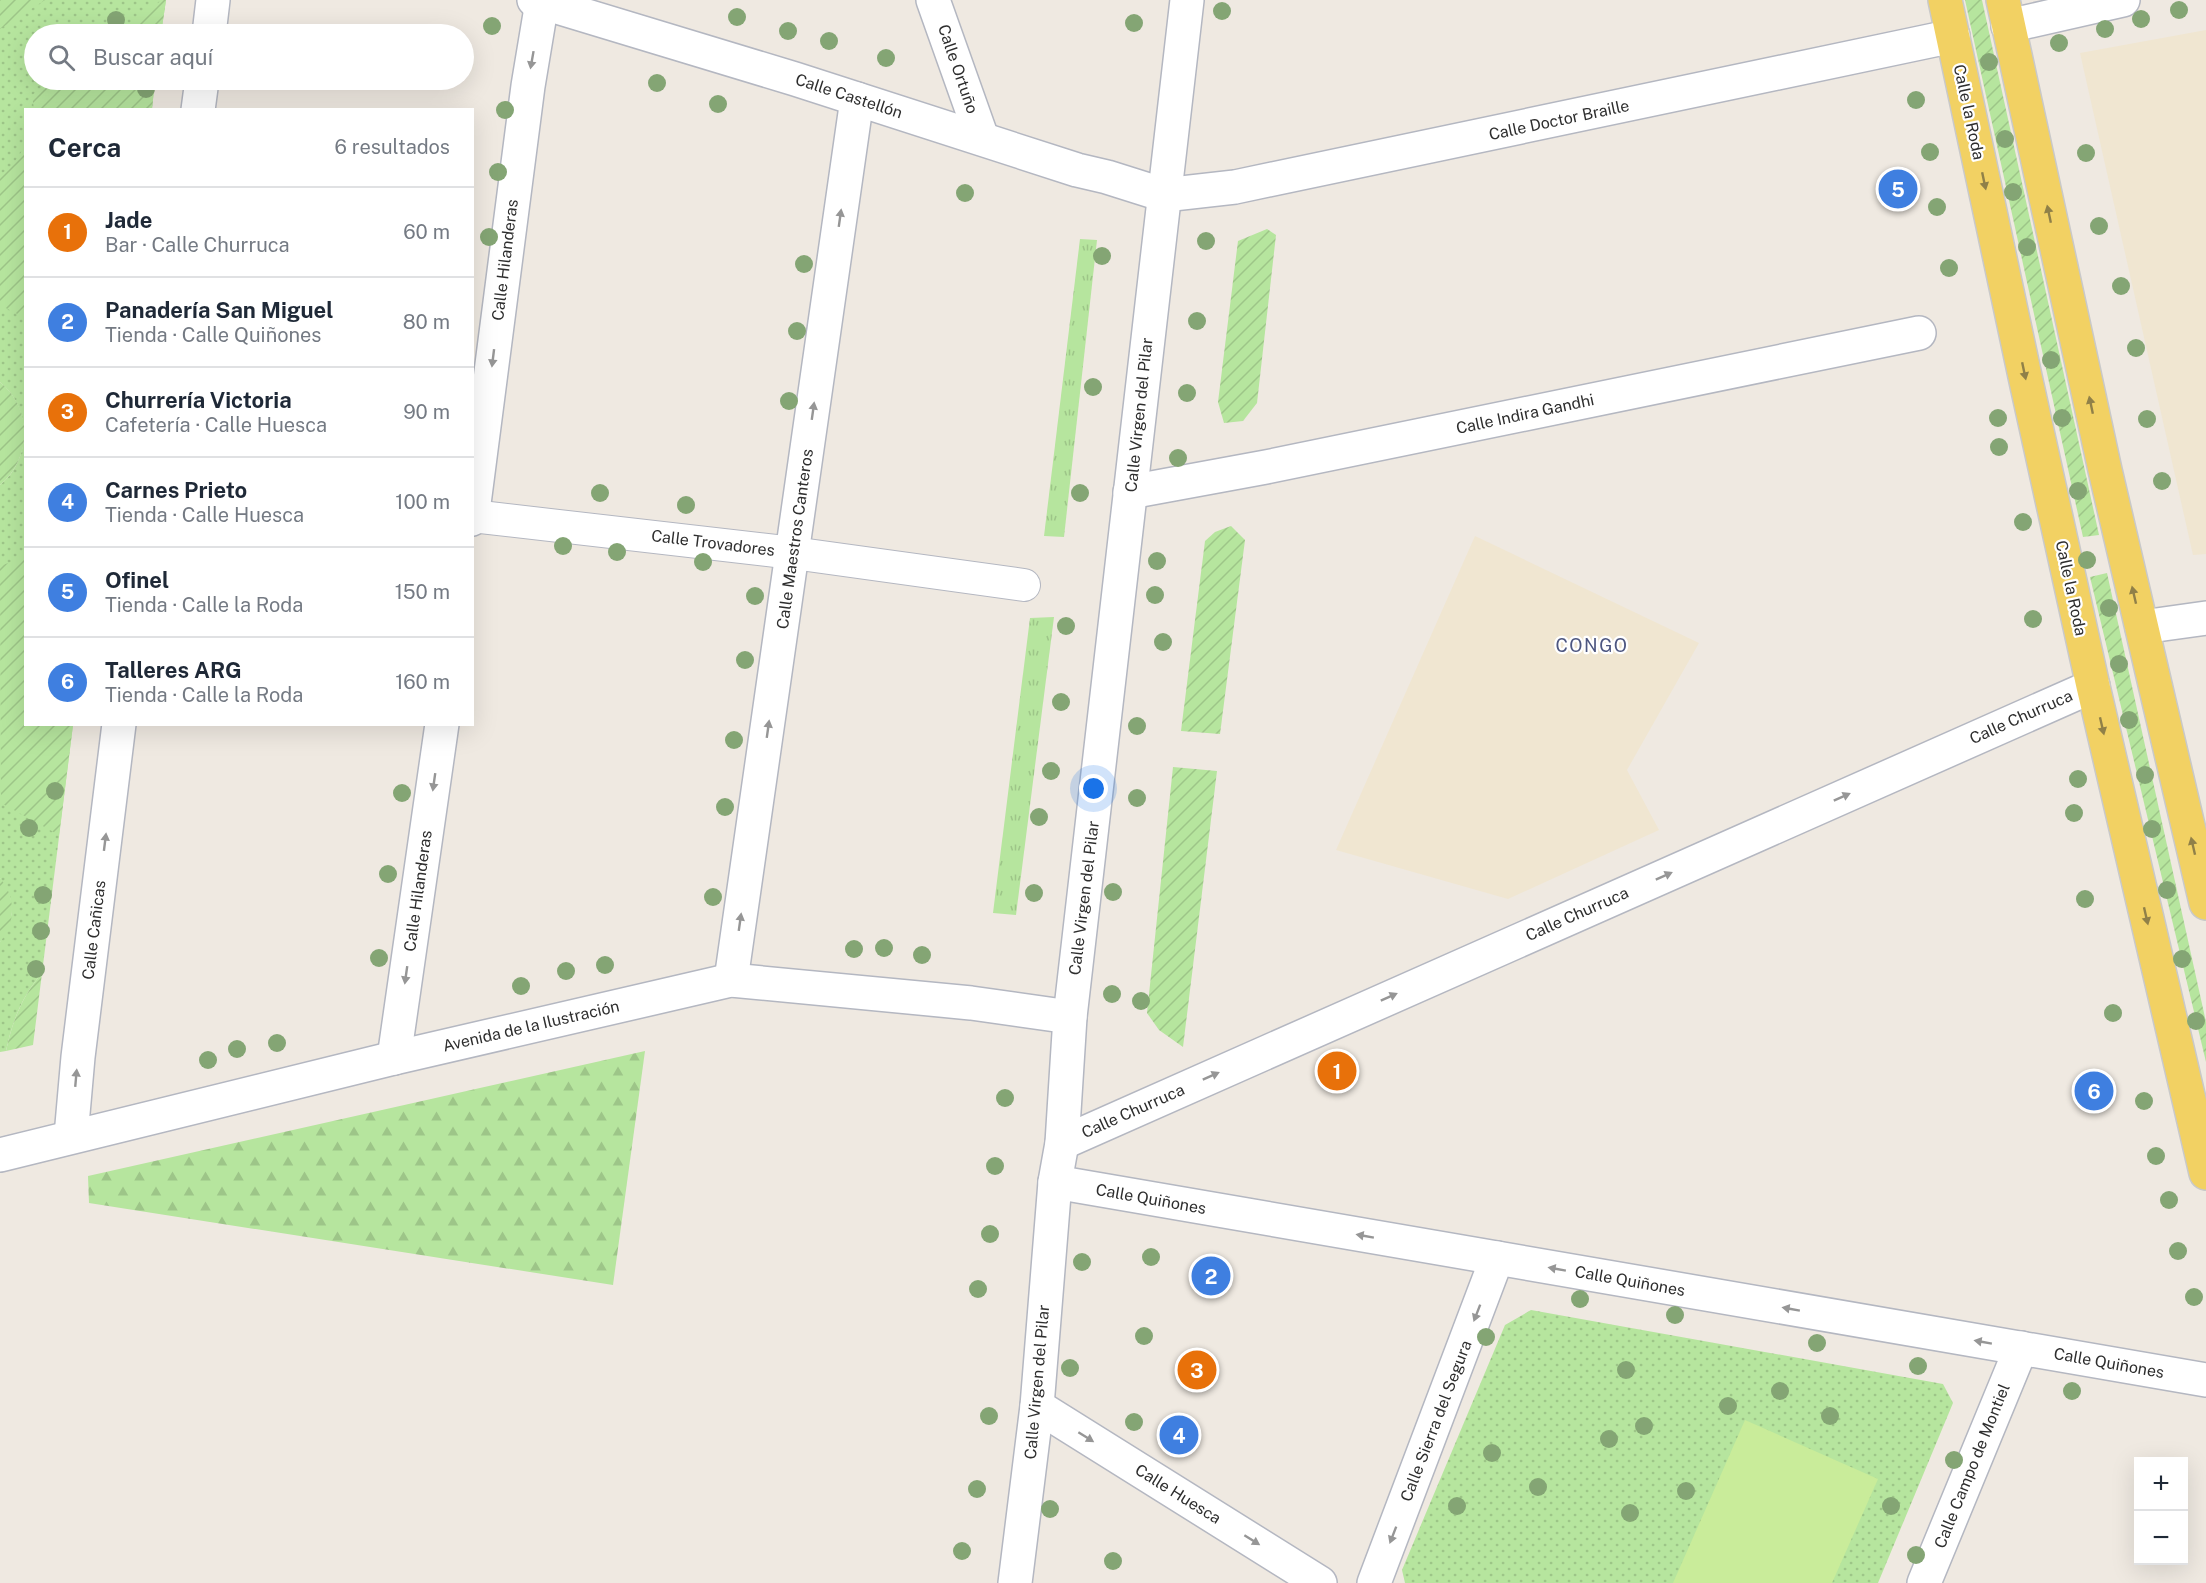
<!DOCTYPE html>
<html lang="es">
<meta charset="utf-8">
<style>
:root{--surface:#fff;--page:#f6f6f7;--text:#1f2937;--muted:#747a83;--line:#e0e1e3;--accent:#1a73e8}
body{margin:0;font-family:"Public Sans",sans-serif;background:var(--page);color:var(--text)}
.controls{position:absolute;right:18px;bottom:18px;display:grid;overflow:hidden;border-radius:0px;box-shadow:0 6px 24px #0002}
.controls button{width:54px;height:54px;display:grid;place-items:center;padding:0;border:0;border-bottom:2px solid var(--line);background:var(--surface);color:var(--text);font:30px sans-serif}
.you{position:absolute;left:1094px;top:789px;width:21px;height:21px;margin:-15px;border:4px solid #fff;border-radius:50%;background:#1a73e8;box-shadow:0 0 0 9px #1a73e833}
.badge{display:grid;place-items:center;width:39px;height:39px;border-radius:50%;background:var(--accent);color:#fff;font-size:20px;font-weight:700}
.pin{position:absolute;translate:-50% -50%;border:3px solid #fff;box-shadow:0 2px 6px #0006}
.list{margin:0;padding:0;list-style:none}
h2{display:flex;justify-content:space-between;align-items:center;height:78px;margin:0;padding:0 24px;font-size:26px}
h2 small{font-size:20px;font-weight:400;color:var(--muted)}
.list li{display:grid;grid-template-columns:39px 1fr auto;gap:18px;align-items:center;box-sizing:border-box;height:90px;padding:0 24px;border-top:2px solid var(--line)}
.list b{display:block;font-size:22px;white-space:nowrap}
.list p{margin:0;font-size:20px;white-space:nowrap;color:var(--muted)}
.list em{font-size:20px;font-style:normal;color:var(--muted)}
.icon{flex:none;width:33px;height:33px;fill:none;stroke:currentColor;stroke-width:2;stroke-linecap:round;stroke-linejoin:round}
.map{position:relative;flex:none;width:2206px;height:1583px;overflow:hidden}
.search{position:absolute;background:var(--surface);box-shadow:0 6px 24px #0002;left:24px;top:24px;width:450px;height:66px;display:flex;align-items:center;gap:15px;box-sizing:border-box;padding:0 21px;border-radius:33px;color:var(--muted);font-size:22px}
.panel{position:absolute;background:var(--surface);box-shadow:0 6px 24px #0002;left:24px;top:108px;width:450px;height:618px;border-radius:0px}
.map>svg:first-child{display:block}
.education{fill:#f0e6d1}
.grass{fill:url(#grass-tufts)}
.forest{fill:url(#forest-firs)}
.park{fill:url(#park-dots)}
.garden{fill:url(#garden-furrows)}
.pitch{fill:#c9ec9a}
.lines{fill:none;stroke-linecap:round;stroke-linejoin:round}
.pedestrian-casing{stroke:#b4b7c1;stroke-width:34}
.minor-casing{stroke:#b4b7c1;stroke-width:36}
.primary-casing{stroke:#c9c9c9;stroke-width:36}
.pedestrian{stroke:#fff;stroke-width:32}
.minor{stroke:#fff;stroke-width:33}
.primary{stroke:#f2d163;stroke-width:33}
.tree{fill:#84a574}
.oneway{fill:#969696}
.oneway2{fill:#908048}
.labels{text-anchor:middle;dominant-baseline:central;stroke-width:4.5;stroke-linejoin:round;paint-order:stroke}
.street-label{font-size:16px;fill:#2e2e2e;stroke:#fff}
.neighbourhood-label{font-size:18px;letter-spacing:1.5px;fill:#4d5680;stroke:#fff}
</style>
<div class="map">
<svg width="2206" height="1583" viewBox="0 0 2206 1583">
<defs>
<pattern id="grass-tufts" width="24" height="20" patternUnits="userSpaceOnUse" patternTransform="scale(1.5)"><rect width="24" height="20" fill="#b6e59e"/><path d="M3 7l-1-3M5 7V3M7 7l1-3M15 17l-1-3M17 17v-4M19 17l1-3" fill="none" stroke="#9dc588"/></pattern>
<pattern id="forest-firs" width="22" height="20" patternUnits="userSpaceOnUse" patternTransform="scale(1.5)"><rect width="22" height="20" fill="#b6e59e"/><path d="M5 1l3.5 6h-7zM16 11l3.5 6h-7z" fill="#9dc588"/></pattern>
<pattern id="park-dots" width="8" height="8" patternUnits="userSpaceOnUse" patternTransform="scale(1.5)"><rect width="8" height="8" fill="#b6e59e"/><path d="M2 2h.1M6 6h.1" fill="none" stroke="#9dc588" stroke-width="1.8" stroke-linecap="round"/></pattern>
<pattern id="garden-furrows" width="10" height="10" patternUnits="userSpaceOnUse" patternTransform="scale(1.5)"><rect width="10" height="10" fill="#b6e59e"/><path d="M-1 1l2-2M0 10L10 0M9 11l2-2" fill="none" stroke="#9dc588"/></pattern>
</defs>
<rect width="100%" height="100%" fill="#efe9e1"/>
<g class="education">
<polygon points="2206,30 2206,554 2193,555 2080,53"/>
<polygon points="1475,536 1699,643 1627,770 1659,830 1508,899 1336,850"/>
</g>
<g class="grass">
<polygon points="1080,239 1097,240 1064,537 1044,536"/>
<polygon points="1054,617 1016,915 993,913 1030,618"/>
</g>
<polygon class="forest" points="645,1051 613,1285 89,1203 88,1176"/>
<g class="park">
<path d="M0 0H166L161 34H34V80H155L152 109 26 110V724L73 725 42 973C22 996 12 1022 6 1051L0 1052V942L12 914 10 897 0 878V485C32 459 32 408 0 382Z"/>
<polygon points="1531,1310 1943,1384 1953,1403 1878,1583 1405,1583 1402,1570 1505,1325"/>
</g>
<g class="garden">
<polygon points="0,0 45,0 0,29"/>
<polygon points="162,0 166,0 161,34 115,34"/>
<polygon points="1965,0 1982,0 2099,535 2083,537"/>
<polygon points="53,80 155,80 152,109 34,109 32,95"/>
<polygon points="25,146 25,318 0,305 0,175 12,166"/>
<polygon points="1267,229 1276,235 1257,403 1243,421 1224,423 1218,402 1238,241"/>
<path d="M0 382C33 409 32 458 0 485Z"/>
<polygon points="1231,526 1245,540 1220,734 1181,731 1205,541 1215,532"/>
<polygon points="25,557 26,724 73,725 59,835 1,803 0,566"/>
<polygon points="2107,573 2206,1022 2206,1062 2090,577"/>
<polygon points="1173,767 1217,771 1183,1047 1159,1030 1147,1013"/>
<path d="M0 878C16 897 16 923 0 942Z"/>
<path d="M42 973 33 1045 6 1051C12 1022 22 996 42 973Z"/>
</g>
<polygon class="pitch" points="1745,1420 1878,1479 1832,1583 1673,1583"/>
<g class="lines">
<defs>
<polyline id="pedestrian" points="472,516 793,553 1024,585"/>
<g id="minor">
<polyline points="534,0 795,79 1077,170 1107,177 1164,195 1235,187 1953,36"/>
<polyline points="933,0 982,138"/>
<polyline points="2008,26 2123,0"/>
<polyline points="209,34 213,0"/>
<polyline points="198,110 202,80"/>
<polyline points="1130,492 1266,467 1919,333"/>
<polyline points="472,519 528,86 542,2"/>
<polyline points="2142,627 2206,618"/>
<polyline points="731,980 857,99"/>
<polyline points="394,1058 442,724"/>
<polyline points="71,1136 78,1057 119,724"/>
<polyline points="1062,1143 2093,686"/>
<polyline points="0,1155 394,1058 731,980 971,1003 1070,1017"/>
<polyline points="1055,1182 2206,1380"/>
<polyline points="1037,1406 1320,1583"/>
<polyline points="1015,1583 1037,1406 1055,1182 1062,1143 1070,1017 1187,0"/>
<polyline points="1374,1583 1497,1258"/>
<polyline points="1924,1583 2021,1348"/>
</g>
<g id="primary">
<polyline points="1945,0 2026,381 2093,686 2206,1173"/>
<polyline points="2003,0 2105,470 2206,903"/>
</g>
</defs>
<use href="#pedestrian" class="pedestrian-casing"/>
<use href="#minor" class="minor-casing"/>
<use href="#primary" class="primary-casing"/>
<use href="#pedestrian" class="pedestrian"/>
<use href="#minor" class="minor"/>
<use href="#primary" class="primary"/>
</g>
<g class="tree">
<circle cx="2179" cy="10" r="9"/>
<circle cx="1222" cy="11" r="9"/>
<circle cx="737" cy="17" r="9"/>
<circle cx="2141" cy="19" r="9"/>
<circle cx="116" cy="20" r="9"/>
<circle cx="1134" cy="23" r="9"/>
<circle cx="492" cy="26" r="9"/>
<circle cx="2105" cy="29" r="9"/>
<circle cx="788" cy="31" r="9"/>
<circle cx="829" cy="41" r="9"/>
<circle cx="2059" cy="43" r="9"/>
<circle cx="886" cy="58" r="9"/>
<circle cx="1989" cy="62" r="9"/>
<circle cx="657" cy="83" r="9"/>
<circle cx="146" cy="89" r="9"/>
<circle cx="1916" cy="100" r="9"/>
<circle cx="718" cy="104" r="9"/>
<circle cx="505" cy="110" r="9"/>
<circle cx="2005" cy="139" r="9"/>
<circle cx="1930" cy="152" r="9"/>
<circle cx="2086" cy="153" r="9"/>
<circle cx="498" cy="172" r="9"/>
<circle cx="2013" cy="192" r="9"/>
<circle cx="965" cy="193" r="9"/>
<circle cx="1937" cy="207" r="9"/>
<circle cx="2099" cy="226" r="9"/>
<circle cx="489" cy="237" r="9"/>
<circle cx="1206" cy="241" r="9"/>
<circle cx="2027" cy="247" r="9"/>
<circle cx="1102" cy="256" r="9"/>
<circle cx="804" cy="264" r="9"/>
<circle cx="1949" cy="268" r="9"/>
<circle cx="2121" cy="286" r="9"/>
<circle cx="1197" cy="321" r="9"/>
<circle cx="797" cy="331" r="9"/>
<circle cx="2136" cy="348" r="9"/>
<circle cx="2051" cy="360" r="9"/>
<circle cx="1093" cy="387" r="9"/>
<circle cx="1187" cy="393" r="9"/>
<circle cx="789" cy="401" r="9"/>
<circle cx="1998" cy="418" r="9"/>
<circle cx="2062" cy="418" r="9"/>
<circle cx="2147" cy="419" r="9"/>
<circle cx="1999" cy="447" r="9"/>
<circle cx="1178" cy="458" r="9"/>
<circle cx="2162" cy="481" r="9"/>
<circle cx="2078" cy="491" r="9"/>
<circle cx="600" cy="493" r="9"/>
<circle cx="1080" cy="493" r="9"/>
<circle cx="686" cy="505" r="9"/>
<circle cx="2023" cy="522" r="9"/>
<circle cx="563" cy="546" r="9"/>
<circle cx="617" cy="552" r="9"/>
<circle cx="2087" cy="560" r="9"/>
<circle cx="1157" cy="561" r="9"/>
<circle cx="703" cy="562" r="9"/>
<circle cx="1155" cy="595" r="9"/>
<circle cx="755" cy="596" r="9"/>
<circle cx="2109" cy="608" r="9"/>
<circle cx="2033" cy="619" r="9"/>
<circle cx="1066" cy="626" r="9"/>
<circle cx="1163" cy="642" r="9"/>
<circle cx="745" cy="660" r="9"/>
<circle cx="2119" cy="664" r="9"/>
<circle cx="1061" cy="702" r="9"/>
<circle cx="2129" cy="720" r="9"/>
<circle cx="1137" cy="726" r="9"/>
<circle cx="734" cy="740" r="9"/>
<circle cx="1051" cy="771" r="9"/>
<circle cx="2145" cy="775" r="9"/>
<circle cx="2078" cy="779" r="9"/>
<circle cx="55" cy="791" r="9"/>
<circle cx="402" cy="793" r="9"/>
<circle cx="1137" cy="798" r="9"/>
<circle cx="725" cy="807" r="9"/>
<circle cx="2074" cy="813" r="9"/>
<circle cx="1039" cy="817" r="9"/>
<circle cx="29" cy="828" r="9"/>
<circle cx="2152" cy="829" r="9"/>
<circle cx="388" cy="874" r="9"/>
<circle cx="2167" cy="890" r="9"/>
<circle cx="1113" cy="892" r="9"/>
<circle cx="1034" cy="893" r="9"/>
<circle cx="43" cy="895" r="9"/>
<circle cx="713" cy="897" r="9"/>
<circle cx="2085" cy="899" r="9"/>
<circle cx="41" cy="931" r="9"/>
<circle cx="884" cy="948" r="9"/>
<circle cx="854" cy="949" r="9"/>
<circle cx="922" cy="955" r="9"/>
<circle cx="379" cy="958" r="9"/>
<circle cx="2182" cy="959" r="9"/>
<circle cx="605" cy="965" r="9"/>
<circle cx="36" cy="969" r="9"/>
<circle cx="566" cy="971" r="9"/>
<circle cx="521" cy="986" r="9"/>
<circle cx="1112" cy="994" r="9"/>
<circle cx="1141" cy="1001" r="9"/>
<circle cx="2113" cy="1013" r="9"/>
<circle cx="2196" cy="1021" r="9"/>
<circle cx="277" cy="1043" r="9"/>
<circle cx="237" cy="1049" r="9"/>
<circle cx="208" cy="1060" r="9"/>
<circle cx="1005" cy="1098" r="9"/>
<circle cx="2144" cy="1101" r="9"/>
<circle cx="2156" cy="1156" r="9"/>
<circle cx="995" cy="1166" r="9"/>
<circle cx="2169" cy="1200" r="9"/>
<circle cx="990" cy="1234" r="9"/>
<circle cx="2178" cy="1251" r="9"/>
<circle cx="1151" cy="1257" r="9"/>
<circle cx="1082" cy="1262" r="9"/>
<circle cx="978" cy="1289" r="9"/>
<circle cx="2194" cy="1297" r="9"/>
<circle cx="1580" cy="1299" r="9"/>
<circle cx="1675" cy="1315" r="9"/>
<circle cx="1144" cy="1336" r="9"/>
<circle cx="1486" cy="1337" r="9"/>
<circle cx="1817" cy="1343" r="9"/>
<circle cx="1918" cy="1366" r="9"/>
<circle cx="1070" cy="1368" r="9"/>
<circle cx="1626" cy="1370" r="9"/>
<circle cx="1780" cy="1391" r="9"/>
<circle cx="2072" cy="1391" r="9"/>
<circle cx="1728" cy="1406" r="9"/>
<circle cx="989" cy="1416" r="9"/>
<circle cx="1830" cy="1416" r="9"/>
<circle cx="1134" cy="1422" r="9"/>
<circle cx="1644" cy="1426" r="9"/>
<circle cx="1609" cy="1439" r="9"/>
<circle cx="1492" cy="1453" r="9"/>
<circle cx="1954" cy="1460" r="9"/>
<circle cx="1538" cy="1487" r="9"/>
<circle cx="977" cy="1489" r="9"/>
<circle cx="1686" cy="1491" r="9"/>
<circle cx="1457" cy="1506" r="9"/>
<circle cx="1891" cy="1506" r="9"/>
<circle cx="1050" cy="1509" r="9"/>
<circle cx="1630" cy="1513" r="9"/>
<circle cx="962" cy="1551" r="9"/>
<circle cx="1916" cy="1555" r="9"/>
<circle cx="1113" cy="1561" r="9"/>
</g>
<defs><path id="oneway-solid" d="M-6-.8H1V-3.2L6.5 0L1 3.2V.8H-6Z" transform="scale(1.5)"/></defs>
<g class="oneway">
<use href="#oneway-solid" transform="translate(532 60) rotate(100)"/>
<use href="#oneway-solid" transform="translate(840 218) rotate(-82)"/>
<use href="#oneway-solid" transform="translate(493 358) rotate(97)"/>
<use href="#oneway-solid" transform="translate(813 411) rotate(-82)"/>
<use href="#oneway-solid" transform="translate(768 729) rotate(-82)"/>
<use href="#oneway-solid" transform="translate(434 782) rotate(98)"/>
<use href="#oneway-solid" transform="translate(1842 797) rotate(-24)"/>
<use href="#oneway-solid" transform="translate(105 842) rotate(-83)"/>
<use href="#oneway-solid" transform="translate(1664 876) rotate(-24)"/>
<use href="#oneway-solid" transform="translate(740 922) rotate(-82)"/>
<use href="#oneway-solid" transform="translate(406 975) rotate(98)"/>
<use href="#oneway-solid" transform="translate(1389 997) rotate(-24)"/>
<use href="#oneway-solid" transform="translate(1211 1076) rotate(-24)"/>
<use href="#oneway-solid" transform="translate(76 1078) rotate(-85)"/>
<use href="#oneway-solid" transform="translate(1365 1236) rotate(-170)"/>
<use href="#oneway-solid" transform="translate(1557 1269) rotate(-170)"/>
<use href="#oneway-solid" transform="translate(1791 1309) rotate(-170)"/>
<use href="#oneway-solid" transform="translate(1477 1313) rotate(111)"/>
<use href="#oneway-solid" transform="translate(1983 1342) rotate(-170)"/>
<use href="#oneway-solid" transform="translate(1086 1437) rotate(32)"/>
<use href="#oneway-solid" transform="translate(1393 1535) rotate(111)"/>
<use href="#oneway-solid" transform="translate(1252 1540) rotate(32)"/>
</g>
<g class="oneway2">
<use href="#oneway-solid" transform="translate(1984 181) rotate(78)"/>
<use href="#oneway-solid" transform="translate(2049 214) rotate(-102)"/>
<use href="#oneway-solid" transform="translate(2024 371) rotate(78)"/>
<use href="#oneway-solid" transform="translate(2091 405) rotate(-102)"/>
<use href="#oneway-solid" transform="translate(2134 595) rotate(-103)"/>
<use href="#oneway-solid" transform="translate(2102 726) rotate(77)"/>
<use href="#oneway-solid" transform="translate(2193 846) rotate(-103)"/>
<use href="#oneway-solid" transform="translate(2146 916) rotate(77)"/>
</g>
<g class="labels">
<g class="street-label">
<text transform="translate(958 69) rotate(71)">Calle Ortuño</text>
<text transform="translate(849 96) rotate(18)">Calle Castellón</text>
<text transform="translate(1969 112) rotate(78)">Calle la Roda</text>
<text transform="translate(1559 120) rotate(-12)">Calle Doctor Braille</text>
<text transform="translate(505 260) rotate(-83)">Calle Hilanderas</text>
<text transform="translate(1525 414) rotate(-12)">Calle Indira Gandhi</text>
<text transform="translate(1139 415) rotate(-84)">Calle Virgen del Pilar</text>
<text transform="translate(795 539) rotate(-82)">Calle Maestros Canteros</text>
<text transform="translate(713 543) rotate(7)">Calle Trovadores</text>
<text transform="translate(2071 588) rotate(78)">Calle la Roda</text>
<text transform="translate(2021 717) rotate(-24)">Calle Churruca</text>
<text transform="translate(418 891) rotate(-82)">Calle Hilanderas</text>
<text transform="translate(1084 898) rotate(-83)">Calle Virgen del Pilar</text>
<text transform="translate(1577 914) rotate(-24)">Calle Churruca</text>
<text transform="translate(94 930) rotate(-83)">Calle Cañicas</text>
<text transform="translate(531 1026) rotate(-13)">Avenida de la Ilustración</text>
<text transform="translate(1133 1111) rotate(-24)">Calle Churruca</text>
<text transform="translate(1151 1199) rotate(10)">Calle Quiñones</text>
<text transform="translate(1630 1281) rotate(10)">Calle Quiñones</text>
<text transform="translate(2109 1363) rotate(10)">Calle Quiñones</text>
<text transform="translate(1037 1382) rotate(-85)">Calle Virgen del Pilar</text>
<text transform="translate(1436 1421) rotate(-69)">Calle Sierra del Segura</text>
<text transform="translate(1972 1466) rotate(-68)">Calle Campo de Montiel</text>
<text transform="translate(1178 1494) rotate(32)">Calle Huesca</text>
</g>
<g class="neighbourhood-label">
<text x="1592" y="645">CONGO</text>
</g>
</g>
</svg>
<div class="controls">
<button>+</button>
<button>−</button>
</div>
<div class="you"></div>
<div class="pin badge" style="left:1337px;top:1071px;background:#e8710a">1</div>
<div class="pin badge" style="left:1211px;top:1276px;background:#3f7fe0">2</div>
<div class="pin badge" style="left:1197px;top:1370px;background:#e8710a">3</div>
<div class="pin badge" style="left:1179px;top:1435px;background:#3f7fe0">4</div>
<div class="pin badge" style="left:1898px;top:189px;background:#3f7fe0">5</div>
<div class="pin badge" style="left:2094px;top:1091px;background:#3f7fe0">6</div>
<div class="search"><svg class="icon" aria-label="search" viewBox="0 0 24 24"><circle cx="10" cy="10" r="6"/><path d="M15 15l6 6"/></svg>Buscar aquí</div>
<section class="panel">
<h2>Cerca<small>6 resultados</small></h2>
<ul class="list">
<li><span class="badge" style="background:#e8710a">1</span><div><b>Jade</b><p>Bar · Calle Churruca</p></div><em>60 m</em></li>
<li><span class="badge" style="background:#3f7fe0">2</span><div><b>Panadería San Miguel</b><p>Tienda · Calle Quiñones</p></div><em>80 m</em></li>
<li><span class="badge" style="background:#e8710a">3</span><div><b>Churrería Victoria</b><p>Cafetería · Calle Huesca</p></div><em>90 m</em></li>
<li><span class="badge" style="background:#3f7fe0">4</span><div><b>Carnes Prieto</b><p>Tienda · Calle Huesca</p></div><em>100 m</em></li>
<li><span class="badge" style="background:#3f7fe0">5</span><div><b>Ofinel</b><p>Tienda · Calle la Roda</p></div><em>150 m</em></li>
<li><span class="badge" style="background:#3f7fe0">6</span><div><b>Talleres ARG</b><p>Tienda · Calle la Roda</p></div><em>160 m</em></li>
</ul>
</section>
</div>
